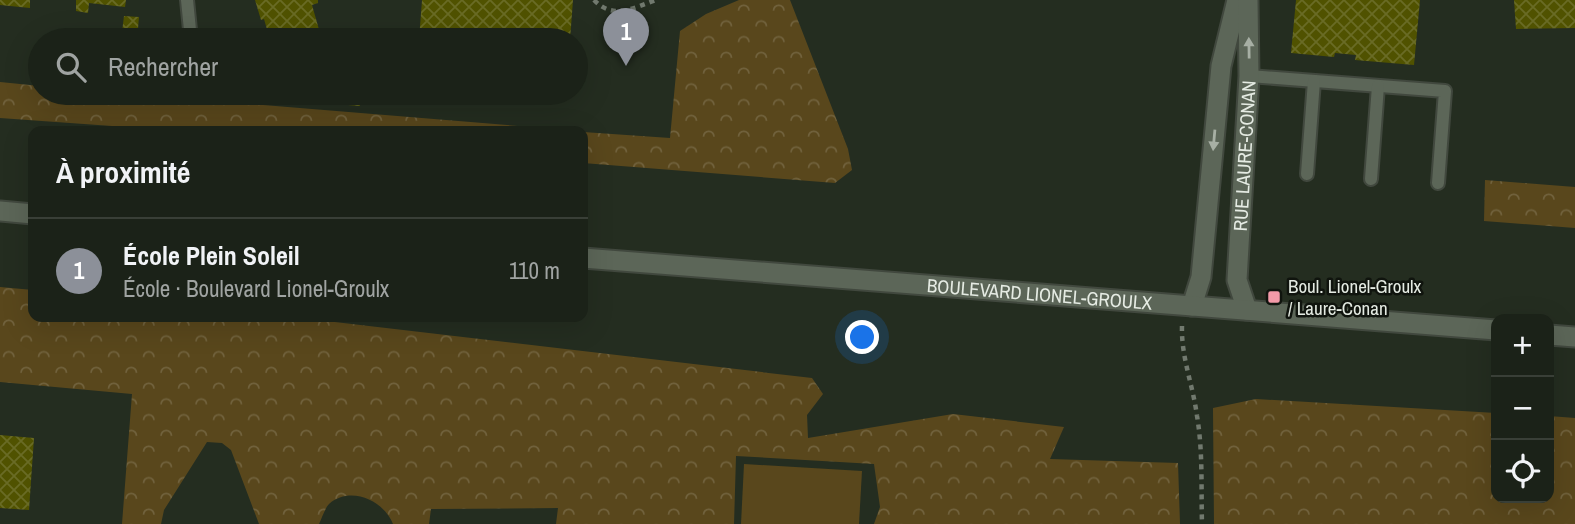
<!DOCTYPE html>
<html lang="fr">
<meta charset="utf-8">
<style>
:root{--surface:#1b2218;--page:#282f25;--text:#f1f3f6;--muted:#a0a4a2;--line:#393f37;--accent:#8c9099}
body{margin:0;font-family:"Archivo Narrow",sans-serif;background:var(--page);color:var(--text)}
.controls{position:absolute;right:21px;bottom:21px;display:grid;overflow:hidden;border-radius:14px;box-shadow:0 7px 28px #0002}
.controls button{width:63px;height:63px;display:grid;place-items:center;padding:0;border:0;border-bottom:2px solid var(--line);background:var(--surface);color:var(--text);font:35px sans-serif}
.you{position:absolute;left:863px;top:338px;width:24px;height:24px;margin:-18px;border:5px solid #fff;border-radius:50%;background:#1a73e8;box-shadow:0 0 0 10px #1a73e833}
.badge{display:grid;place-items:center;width:46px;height:46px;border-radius:50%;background:var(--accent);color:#fff;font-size:23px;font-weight:700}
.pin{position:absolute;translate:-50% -58px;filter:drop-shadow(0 2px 4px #0008)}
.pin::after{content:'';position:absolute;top:37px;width:24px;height:21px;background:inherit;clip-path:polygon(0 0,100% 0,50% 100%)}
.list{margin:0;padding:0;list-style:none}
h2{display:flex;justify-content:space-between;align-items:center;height:91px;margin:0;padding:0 28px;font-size:30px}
h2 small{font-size:23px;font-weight:400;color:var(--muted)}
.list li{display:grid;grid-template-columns:46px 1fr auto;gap:21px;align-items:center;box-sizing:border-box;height:105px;padding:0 28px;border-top:2px solid var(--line)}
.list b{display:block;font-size:26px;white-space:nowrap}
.list p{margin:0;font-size:23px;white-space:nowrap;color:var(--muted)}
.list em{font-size:23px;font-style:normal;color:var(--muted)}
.icon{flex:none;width:38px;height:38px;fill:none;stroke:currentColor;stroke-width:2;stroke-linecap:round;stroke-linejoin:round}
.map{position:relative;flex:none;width:1575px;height:524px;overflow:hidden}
.search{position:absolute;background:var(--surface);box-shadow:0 7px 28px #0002;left:28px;top:28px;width:560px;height:77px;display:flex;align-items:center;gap:18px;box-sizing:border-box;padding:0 24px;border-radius:38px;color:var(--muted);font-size:26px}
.panel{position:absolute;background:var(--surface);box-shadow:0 7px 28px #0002;left:28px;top:126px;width:560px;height:196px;border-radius:14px}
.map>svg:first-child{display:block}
.forest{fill:url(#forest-crowns)}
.green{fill:#59471c}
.building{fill:url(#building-cross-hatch)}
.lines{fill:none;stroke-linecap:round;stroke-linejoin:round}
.service-casing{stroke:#41483e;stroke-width:16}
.minor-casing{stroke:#41483e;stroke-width:23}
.secondary-casing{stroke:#41483e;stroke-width:23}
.path{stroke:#71796e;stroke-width:4.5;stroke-dasharray:5 5;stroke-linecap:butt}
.service{stroke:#5c6658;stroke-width:12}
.minor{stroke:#5c6658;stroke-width:19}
.secondary{stroke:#5c6658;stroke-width:19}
.oneway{fill:#a7afa4}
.poi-dot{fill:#f39aa8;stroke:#10140e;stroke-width:2.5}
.labels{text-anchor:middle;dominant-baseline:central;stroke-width:5;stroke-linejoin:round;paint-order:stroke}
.street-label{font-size:19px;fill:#e5ebe3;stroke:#10140e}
.poi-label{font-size:19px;fill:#e5ebe3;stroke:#10140e;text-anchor:start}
</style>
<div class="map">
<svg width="1575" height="524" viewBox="0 0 1575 524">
<defs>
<pattern id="forest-crowns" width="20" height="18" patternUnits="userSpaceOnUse" patternTransform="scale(1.75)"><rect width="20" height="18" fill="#59471c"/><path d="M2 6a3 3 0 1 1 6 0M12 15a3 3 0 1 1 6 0" fill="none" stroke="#71623d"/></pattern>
<pattern id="building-cross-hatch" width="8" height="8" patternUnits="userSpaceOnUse" patternTransform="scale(1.75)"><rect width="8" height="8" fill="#505200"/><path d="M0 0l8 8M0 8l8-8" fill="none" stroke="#696b25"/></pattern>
</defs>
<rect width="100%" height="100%" fill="#242d20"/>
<g class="forest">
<polygon points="739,0 790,0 848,149 852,170 835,183 583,163 583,132 670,138 680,31 706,14"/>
<polygon points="0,82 40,86 40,93 119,93 578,131 182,131 0,118"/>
<polygon points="1485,180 1575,187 1575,228 1484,221"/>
<path d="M0 287 33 290V317H292L812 378 823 394 807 415 808 438 953 414 1064 427 1050 459 1178 463 1180 524H874L880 507 874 464 736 456 734 524H556L558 508 431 509 429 524H393C384 501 351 485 329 504 325 508 322 518 319 524H259L231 450 222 443 207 442 164 510 161 524H122L132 394 0 382Z"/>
<polygon points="1256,399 1496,413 1496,498 1549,498 1549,416 1575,418 1575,524 1214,524 1213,408"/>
</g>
<polygon class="green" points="744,464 862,471 859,524 741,524"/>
<g class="building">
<polygon points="0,0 30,0 30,8 0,5"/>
<polygon points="76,0 126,0 125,7 89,3 88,13 76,11"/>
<polygon points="255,0 318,0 318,3 312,5 322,40 270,40 264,19 261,20"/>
<polygon points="422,0 573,0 570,40 419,40"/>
<polygon points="1296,0 1420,0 1414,65 1355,60 1356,55 1335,53 1334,57 1291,53"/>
<polygon points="1514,0 1575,0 1575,28 1516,29"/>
<polygon points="124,16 139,17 137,40 121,40"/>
<polygon points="312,93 361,93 360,106 312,102"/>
<polygon points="530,93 571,93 571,98 530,95"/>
<polygon points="0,435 34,438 29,510 0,508"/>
</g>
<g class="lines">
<defs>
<g id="service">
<polyline points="187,0 191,40"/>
<polyline points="1249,76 1445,91 1438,183"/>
<polyline points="1307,174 1314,81"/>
<polyline points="1371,179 1378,86"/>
</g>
<g id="minor">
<polyline points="1192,306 1201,277 1221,66 1237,0"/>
<path id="s1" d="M1247 310 1237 280 1249 76 1248 0"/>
</g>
<g id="secondary">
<polyline points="0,211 33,214"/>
<path id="s2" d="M583 258 1496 330"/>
<polyline points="1549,335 1575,337"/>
</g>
</defs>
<use href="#service" class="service-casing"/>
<use href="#minor" class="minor-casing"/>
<use href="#secondary" class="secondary-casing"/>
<g class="path">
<path d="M594 0C613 20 633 8 656 0"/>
<path d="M1182 326C1181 357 1193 385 1197 416 1203 451 1201 488 1202 524"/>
</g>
<use href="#service" class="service"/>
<use href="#minor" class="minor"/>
<use href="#secondary" class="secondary"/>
</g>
<defs><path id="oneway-solid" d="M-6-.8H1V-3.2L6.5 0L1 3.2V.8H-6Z" transform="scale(1.75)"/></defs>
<g class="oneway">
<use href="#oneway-solid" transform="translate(1249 48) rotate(-91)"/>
<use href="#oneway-solid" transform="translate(1214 140) rotate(95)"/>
</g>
<rect class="poi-dot" x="1267" y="290" width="14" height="14" rx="3.5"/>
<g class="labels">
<g class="street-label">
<text stroke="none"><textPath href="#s1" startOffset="156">RUE LAURE-CONAN</textPath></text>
<text stroke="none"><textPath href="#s2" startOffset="458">BOULEVARD LIONEL-GROULX</textPath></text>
</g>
<g class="poi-label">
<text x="1288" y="286">Boul. Lionel-Groulx<tspan x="1288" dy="22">/ Laure-Conan</tspan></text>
</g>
</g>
</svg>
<div class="controls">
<button>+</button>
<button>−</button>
<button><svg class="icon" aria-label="locate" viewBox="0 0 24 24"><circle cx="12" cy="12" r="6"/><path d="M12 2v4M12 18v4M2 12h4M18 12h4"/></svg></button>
</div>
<div class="you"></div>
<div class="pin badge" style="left:626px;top:66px">1</div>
<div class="search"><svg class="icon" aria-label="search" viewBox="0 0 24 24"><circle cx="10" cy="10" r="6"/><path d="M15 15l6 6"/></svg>Rechercher</div>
<section class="panel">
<h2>À proximité<small></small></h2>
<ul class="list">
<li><span class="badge">1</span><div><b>École Plein Soleil</b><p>École · Boulevard Lionel-Groulx</p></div><em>110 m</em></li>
</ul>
</section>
</div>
